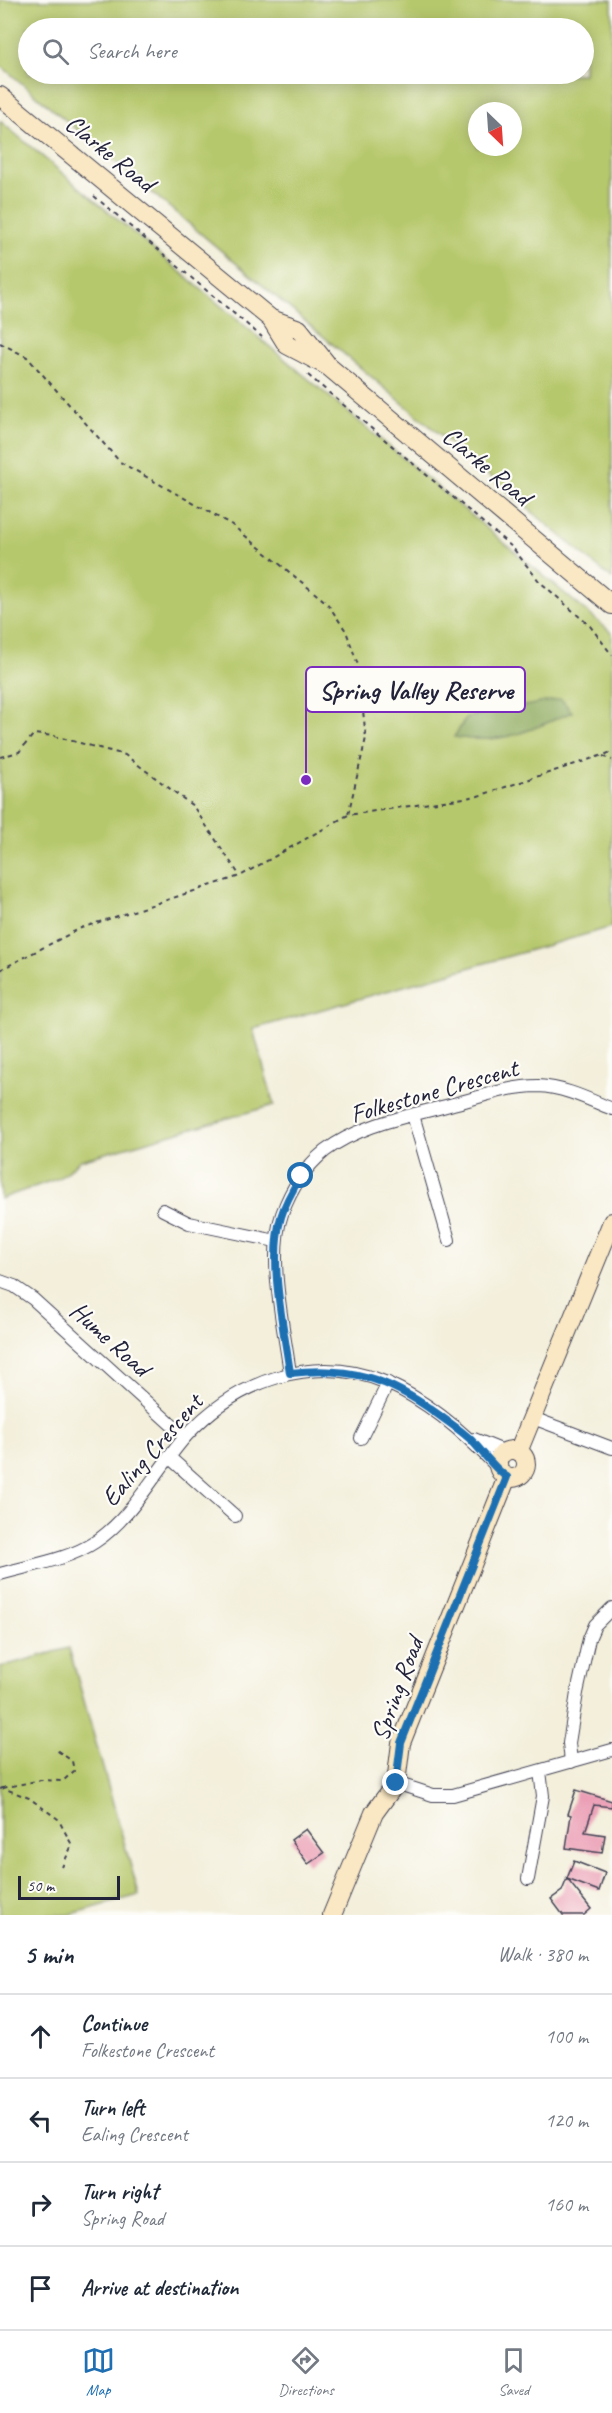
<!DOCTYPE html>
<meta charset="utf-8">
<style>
:root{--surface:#fff;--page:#f2f2f3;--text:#1f2937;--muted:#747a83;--line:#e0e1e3;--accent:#1f6fb2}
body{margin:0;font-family:Caveat,sans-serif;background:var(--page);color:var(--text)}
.compass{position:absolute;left:468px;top:102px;width:54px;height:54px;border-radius:50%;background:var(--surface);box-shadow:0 3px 15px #0003;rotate:155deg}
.scale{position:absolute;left:18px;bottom:15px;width:102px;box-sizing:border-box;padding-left:6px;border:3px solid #22223b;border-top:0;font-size:16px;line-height:21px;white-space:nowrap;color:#22223b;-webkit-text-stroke:4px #fdfcf7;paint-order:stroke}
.stop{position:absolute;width:18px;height:18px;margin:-14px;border:4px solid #1f6fb2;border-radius:50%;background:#fff}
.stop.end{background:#1f6fb2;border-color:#fff;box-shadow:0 2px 6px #0008}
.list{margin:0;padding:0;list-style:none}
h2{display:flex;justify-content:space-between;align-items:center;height:78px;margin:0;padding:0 24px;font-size:26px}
h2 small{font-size:20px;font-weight:400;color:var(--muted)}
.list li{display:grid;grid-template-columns:39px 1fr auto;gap:18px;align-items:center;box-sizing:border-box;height:84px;padding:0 24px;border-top:2px solid var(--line)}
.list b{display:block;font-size:22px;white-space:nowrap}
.list p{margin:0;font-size:20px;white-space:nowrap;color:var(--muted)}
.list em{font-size:20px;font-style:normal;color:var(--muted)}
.icon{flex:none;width:33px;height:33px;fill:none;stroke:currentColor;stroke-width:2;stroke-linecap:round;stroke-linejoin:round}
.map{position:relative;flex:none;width:612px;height:1915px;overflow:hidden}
.search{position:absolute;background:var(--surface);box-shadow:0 3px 15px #0003;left:18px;right:18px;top:18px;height:66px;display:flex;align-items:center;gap:15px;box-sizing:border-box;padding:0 21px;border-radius:33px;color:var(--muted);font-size:22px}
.sheet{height:414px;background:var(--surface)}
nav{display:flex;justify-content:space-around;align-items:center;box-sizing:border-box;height:84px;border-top:2px solid var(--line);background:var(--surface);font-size:16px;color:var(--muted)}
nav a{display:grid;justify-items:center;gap:3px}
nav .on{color:var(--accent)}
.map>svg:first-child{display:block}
.green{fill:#b6c86c;stroke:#6c7554;stroke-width:1.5;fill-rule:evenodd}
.forest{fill:#90ac60;stroke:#59674e;stroke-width:1.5}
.building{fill:#eb9eb5}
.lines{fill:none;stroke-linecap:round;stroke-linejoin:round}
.street-casing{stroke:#414153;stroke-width:14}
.secondary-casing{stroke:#414153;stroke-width:20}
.path{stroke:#414153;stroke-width:2;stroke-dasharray:4.5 4.5;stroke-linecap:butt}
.street{stroke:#fff;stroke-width:12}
.secondary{stroke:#fae7c3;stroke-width:18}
.route{stroke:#1f6fb2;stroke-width:8}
.labels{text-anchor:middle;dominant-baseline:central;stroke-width:4.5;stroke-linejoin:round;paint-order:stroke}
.street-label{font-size:26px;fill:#22223b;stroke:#fdfcf7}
.leader{fill:none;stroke:#7b2cbf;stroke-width:2}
.callout-dot{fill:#7b2cbf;stroke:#fdfcf7;stroke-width:2}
.callout{fill:#fdfcf7;stroke:#7b2cbf;stroke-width:2}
.callout-label{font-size:27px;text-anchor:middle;font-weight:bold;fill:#22223b}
</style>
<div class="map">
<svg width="612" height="1915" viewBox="0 0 612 1915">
<rect width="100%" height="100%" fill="#fdfcf7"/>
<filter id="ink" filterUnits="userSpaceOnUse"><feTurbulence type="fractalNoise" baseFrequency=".0167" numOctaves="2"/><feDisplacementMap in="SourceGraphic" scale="12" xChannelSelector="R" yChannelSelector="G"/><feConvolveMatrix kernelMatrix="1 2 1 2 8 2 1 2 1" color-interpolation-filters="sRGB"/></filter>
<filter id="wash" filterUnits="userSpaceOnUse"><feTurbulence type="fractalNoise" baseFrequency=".008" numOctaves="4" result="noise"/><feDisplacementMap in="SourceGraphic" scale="24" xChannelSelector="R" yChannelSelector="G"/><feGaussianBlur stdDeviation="1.35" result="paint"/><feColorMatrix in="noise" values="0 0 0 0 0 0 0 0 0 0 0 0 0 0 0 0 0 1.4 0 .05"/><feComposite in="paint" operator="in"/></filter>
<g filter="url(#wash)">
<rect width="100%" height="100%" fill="#f3efdb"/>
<g class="green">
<path d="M0 0H612V579L0 65ZM28 28H584V74H28ZM477 111H513V147H477Z"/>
<polygon points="0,121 612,633 612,927 253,1029 274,1105 81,1160 59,1178 0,1199"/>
<polygon points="69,1648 139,1895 68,1915 0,1915 0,1667"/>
</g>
<path class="forest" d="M561 699 572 712C527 731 505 745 454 737L467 717Z"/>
<g id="blocks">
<g class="building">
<polygon points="576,1790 612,1801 612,1807 594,1805 585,1832 605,1835 602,1853 566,1848 571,1815 568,1814"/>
<polygon points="306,1829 324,1853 308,1864 291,1840"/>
<polygon points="574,1861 605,1873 599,1891 567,1879 591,1909 584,1915 563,1915 551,1899 562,1891"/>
</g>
</g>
</g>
<g filter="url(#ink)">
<use href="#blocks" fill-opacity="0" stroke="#414153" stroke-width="1.5"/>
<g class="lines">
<defs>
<g id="street">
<polyline points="413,1115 449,1240"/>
<polyline points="163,1210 189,1223 276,1241"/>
<polyline points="0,1281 14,1286 33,1299 185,1437"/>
<path d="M290 1373C284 1328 267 1257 282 1214 291 1189 304 1168 325 1151 360 1124 411 1116 453 1104 481 1097 509 1086 538 1086 564 1087 588 1099 612 1109"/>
<polyline points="533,1418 612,1448"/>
<polyline points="361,1438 388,1383"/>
<polyline points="474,1439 506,1452"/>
<polyline points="169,1457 235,1516"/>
<path d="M0 1574C31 1565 68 1560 95 1542 133 1517 156 1470 186 1436 237 1380 315 1352 387 1383 430 1402 467 1435 498 1468"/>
<polyline points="571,1762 569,1743 577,1693 589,1639 595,1625 612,1608"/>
<polyline points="396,1783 433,1795 453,1795 612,1750"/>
<polyline points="528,1879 543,1796 540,1771"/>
</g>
<g id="secondary">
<polyline points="0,96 271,319 299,329 326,363"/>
<polyline points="271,319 287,345 329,367 612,605"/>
<circle cx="512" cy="1464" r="14"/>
<polyline points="518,1452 612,1222"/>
<polyline points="332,1915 374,1813 396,1783 401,1743 507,1477"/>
</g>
</defs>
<use href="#street" class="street-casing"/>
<use href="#secondary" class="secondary-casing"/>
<g class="path">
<polyline points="94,196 262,337"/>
<polyline points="0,343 27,357 120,462 232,525 327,603 346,631 358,665 366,738 348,815"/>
<polyline points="308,375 512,547 539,581 590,626 612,655"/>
<polyline points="603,756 612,760"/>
<polyline points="0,757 19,752 34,734 54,736 125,755 193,806 240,876"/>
<polyline points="0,970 81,928 240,876 348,815 478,796 612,752"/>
<polyline points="3,1788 41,1780 63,1781 74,1771 72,1761 55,1749"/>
<polyline points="0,1789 3,1788 29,1798 58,1819 72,1845 62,1867"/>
</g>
<use href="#street" class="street"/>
<use href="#secondary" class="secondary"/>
</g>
</g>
<g class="lines" filter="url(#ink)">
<path class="route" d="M301 1176C293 1189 285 1203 281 1217 268 1261 284 1328 290 1373 349 1366 388 1378 436 1413 447 1421 459 1429 469 1438 480 1448 495 1470 507 1477L401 1743 396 1783"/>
</g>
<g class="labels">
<g class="street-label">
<text transform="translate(110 153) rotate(39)">Clarke Road</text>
<text transform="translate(487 466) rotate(40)">Clarke Road</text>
<text transform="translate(434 1091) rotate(-16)">Folkestone Crescent</text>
<text transform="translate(110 1339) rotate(42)">Hume Road</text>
<text transform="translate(152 1450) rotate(-49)">Ealing Crescent</text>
<text transform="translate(397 1689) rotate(-70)">Spring Road</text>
</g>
</g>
<path class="leader" d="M306 780L306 690"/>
<circle class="callout-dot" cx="306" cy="780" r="6"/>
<rect class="callout" x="306" y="667" width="219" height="45" rx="6"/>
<g class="callout-label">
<text x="416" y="699">Spring Valley Reserve</text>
</g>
</svg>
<svg class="compass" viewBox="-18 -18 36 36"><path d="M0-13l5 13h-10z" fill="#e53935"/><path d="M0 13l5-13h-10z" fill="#747a83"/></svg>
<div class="scale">50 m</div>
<div class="stop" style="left:301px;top:1176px"></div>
<div class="stop end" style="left:396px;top:1783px"></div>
<div class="search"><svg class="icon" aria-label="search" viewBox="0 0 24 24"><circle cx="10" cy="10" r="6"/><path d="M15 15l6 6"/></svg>Search here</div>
</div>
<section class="sheet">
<h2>5 min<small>Walk · 380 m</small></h2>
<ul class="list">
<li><svg class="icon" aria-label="ahead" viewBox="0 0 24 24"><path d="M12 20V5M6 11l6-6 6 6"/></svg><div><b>Continue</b><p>Folkestone Crescent</p></div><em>100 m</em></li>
<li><svg class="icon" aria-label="left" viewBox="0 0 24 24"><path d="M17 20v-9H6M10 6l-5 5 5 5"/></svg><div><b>Turn left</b><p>Ealing Crescent</p></div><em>120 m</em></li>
<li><svg class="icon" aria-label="right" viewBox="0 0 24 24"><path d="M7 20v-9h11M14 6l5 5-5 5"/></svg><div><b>Turn right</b><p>Spring Road</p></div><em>160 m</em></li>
<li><svg class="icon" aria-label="arrive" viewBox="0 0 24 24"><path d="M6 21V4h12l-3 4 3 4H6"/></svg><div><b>Arrive at destination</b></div></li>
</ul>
</section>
<nav>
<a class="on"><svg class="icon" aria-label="map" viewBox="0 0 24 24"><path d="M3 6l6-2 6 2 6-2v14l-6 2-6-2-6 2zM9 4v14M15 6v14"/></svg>Map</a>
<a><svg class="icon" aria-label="directions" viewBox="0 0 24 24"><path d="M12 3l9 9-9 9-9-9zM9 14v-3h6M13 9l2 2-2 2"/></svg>Directions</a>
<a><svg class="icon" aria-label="saved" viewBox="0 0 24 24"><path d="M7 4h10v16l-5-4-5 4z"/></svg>Saved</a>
</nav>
